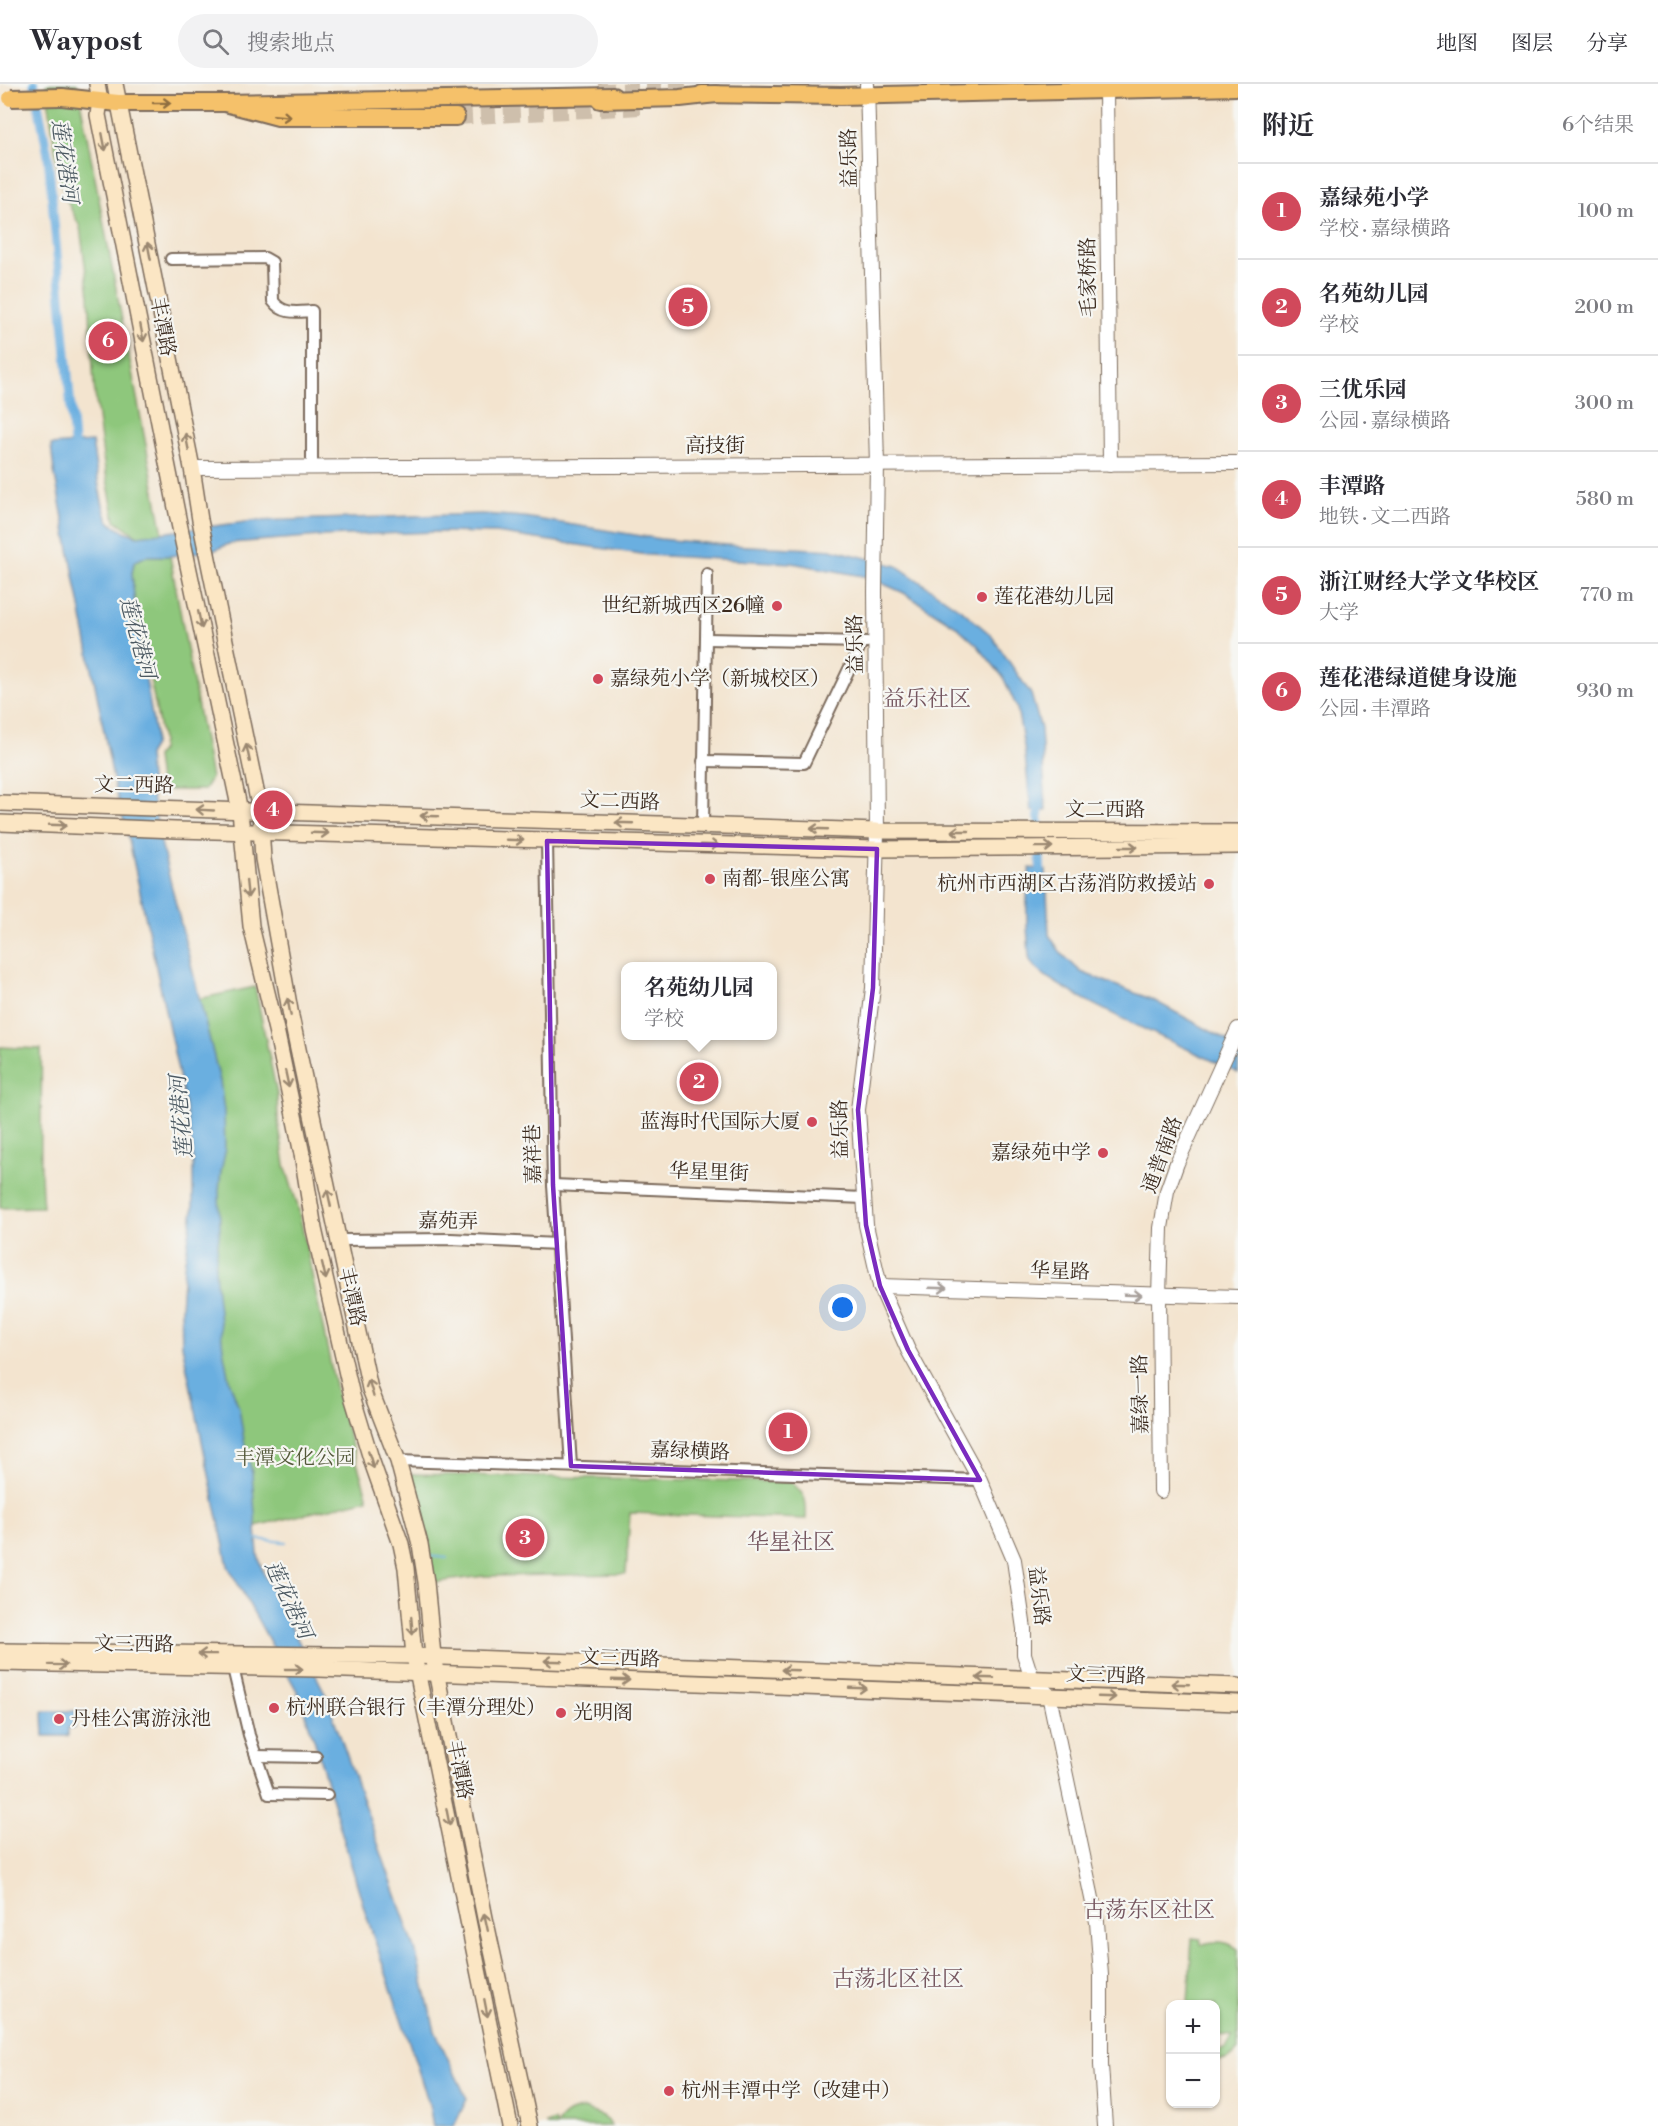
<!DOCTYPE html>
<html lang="zh">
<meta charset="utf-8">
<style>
:root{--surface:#fff;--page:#f2f2f3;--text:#2b2b33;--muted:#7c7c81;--line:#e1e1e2;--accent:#d1495b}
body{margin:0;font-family:"Libre Bodoni","Noto Serif SC",serif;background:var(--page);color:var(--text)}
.controls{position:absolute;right:18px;bottom:18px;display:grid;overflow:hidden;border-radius:12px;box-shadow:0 2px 4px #0004}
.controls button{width:54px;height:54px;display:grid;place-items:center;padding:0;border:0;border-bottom:2px solid var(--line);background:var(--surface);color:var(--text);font:30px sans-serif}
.you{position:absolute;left:843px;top:1224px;width:21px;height:21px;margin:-15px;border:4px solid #fff;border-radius:50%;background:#1a73e8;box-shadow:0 0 0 9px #1a73e833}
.badge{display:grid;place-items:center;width:39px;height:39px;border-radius:50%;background:var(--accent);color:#fff;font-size:20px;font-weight:700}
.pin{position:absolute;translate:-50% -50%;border:3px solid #fff;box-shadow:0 2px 6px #0006}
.popup{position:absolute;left:621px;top:878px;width:156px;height:78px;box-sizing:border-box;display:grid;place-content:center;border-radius:12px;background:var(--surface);filter:drop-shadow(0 2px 4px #0005);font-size:20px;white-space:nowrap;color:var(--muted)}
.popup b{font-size:22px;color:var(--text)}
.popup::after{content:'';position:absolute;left:50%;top:100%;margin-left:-12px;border:12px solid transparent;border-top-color:var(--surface)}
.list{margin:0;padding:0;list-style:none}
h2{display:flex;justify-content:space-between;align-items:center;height:78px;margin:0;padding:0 24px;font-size:26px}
h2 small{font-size:20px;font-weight:400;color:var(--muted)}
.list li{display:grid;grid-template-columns:39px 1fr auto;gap:18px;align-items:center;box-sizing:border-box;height:96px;padding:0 24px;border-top:2px solid var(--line)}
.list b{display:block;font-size:22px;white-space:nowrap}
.list p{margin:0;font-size:20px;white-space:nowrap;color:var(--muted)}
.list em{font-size:20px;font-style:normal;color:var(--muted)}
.icon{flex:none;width:33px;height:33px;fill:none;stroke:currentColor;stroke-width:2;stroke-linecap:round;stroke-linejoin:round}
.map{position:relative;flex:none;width:1238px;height:2042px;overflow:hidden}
header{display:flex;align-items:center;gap:36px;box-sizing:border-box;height:84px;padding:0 30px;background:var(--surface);border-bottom:2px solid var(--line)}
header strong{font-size:28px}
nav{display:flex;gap:33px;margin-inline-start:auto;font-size:21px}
.search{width:420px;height:54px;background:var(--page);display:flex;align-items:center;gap:15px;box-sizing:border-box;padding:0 21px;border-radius:33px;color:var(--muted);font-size:22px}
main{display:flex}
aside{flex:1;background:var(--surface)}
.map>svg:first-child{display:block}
.green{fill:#8ec77b;stroke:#64784c;stroke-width:1.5}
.water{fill:#6bafe0;stroke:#536c7f;stroke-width:1.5}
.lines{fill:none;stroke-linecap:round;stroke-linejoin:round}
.stream{stroke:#6bafe0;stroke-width:2}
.canal{stroke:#6bafe0;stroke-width:9}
.trunk-tunnel{stroke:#cebfac;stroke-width:16;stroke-dasharray:16 8;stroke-linecap:butt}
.minor-casing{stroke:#7b6b5c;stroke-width:14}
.tertiary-casing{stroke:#7b6b5c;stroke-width:16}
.secondary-casing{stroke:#7b6b5c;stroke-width:18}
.primary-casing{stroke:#7b6b5c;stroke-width:20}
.trunk-casing{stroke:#7b6b5c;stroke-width:20}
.minor{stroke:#fff;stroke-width:10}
.tertiary{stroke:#fff;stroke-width:14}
.secondary{stroke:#fbe6c4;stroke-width:15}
.primary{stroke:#f5c16b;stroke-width:16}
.trunk{stroke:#f5c16b;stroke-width:16}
.primary-bridge-casing{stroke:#7b6b5c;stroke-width:20;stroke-linecap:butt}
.primary-bridge{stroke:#f5c16b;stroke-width:16}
.oneway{stroke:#8f6e41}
.oneway2{stroke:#9b8871}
.oneway3{stroke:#a79f9a}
.marked{fill:none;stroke:#7b2cbf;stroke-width:4.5;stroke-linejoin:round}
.poi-dot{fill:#d1495b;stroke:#f6f6f2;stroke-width:2}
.labels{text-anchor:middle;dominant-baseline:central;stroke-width:4.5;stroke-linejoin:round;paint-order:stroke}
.street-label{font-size:20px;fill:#3b2a1e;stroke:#f6f6f2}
.poi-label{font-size:20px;fill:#3b2a1e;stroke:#f6f6f2;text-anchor:start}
.park-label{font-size:20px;fill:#54593a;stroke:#f6f6f2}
.water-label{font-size:21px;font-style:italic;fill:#4c5962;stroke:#f6f6f2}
.quarter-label{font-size:22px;fill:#75565f;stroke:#f6f6f2}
</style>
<header>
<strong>Waypost</strong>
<div class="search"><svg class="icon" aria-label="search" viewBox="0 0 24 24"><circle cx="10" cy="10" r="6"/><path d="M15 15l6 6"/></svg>搜索地点</div>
<nav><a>地图</a><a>图层</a><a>分享</a></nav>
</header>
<main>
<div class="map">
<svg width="1238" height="2042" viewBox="0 0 1238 2042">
<rect width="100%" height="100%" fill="#f6f6f2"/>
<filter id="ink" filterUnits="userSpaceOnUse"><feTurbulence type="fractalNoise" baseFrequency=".0167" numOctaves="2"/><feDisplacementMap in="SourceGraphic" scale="12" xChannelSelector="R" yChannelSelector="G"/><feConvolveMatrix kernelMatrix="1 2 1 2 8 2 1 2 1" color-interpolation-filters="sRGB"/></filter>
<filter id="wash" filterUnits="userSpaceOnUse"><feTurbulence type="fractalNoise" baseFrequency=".008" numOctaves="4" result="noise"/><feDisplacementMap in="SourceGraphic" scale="24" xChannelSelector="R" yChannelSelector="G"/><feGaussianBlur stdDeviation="1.35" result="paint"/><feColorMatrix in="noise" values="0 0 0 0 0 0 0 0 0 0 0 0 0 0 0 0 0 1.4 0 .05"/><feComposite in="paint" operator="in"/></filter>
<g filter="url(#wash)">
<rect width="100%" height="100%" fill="#f3e4cf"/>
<g class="green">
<polygon points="46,0 77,0 163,450 138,452 115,436 104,380 94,302 89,211 80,143 66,115 58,85"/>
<polygon points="146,472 170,472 211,694 204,706 160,706 156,673 161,666 162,656 133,507 132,489 134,478"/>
<polygon points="255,903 277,1010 278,1037 285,1081 298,1123 338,1316 368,1415 251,1443 213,1253 193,916"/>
<path d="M0 963 41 965C43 1018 38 1071 43 1123L0 1124Z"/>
<path d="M411 1390 791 1398C806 1411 807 1416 806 1435L630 1429 626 1490 484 1492 429 1499Z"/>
<path d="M1192 1854 1201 1855V1861C1214 1856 1226 1856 1238 1865V1966C1232 1974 1226 1977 1216 1977V1968L1226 1964 1233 1952 1216 1951V1920H1188Z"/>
<path d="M584 2025 603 2032 611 2042H547L546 2040 554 2037 556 2042C563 2030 571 2026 584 2025Z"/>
</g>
<g class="water">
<path d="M92 358C95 375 100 424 109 437 115 445 129 449 138 452L253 437 483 430 524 433 660 455 727 461 835 466 897 482 964 528 991 551 1031 610 1041 645 1046 727H1031L1024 662 1017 624 1003 593 977 561 956 542 904 509 868 493 792 479 648 471 495 449 436 448 321 452 231 459 215 466 170 472H146L134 478 132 489 136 537 155 650 154 661 148 671 151 708 163 768 220 997 224 1027 225 1069 221 1087 219 1107 220 1143 215 1183 217 1209 223 1265 229 1296 239 1324 244 1356 252 1389 258 1471 263 1488 325 1609 415 1865 435 1947 467 2015 454 2042H433L429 2020 415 1976 364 1824 314 1655 297 1607 228 1482 182 1261 181 1224 184 1182 193 1126V1068L184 1015 129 756 115 705 54 387 51 361Z"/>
<path d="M1030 784 1046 786 1049 851 1061 869 1081 888 1153 916 1238 962V989C1205 971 1039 903 1030 876 1028 870 1029 863 1028 857 1026 833 1026 809 1030 784Z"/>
<polygon points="43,1627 76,1627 75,1644 68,1644 68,1652 44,1652"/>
</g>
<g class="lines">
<g class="stream">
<polyline points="254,1455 286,1458"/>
<polyline points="427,1472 447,1474"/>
</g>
<g class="canal">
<polyline points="34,0 48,71 75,369"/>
<polyline points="1038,715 1041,797"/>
</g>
</g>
</g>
<g filter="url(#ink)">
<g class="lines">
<g class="trunk-tunnel">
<polyline points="598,7 686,6"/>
<polyline points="456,33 641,23"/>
</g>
<defs>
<g id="minor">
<path d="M171 175 265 174 272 178 273 217C283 231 297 228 312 227V384"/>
<polyline points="706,555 867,558"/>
<polyline points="703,677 804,679 862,558"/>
<polyline points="703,742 707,490"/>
<polyline points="547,757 553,1101 571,1382"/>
<polyline points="553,1101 864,1114"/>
<polyline points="339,1156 451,1155 557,1160"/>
<polyline points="398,1377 980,1396"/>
<polyline points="233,1584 249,1651 269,1710 327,1711"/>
<polyline points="256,1672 316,1673"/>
</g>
<g id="tertiary">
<polyline points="867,0 877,381 875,508 877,747 873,904 858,1026 866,1141 880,1202 908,1266 980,1396 1014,1476 1024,1545 1024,1570 1032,1595 1049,1611 1097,1838 1101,1891 1101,1981 1105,2042"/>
<polyline points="1106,5 1110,380"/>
<polyline points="192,384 1238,379"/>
<polyline points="880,1202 1238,1213"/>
<polyline points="1161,1407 1159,1212 1161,1144 1167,1107 1177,1079 1238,945"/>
</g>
<g id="secondary">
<polyline points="97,0 100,17 98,31 179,439 240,727 251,842 277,950 302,1070 314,1145 352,1312 372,1378 401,1460 406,1484 414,1572 510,2042"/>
<polyline points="115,0 192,384 200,436 260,726 263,775 291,932 370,1305 398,1377 420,1460 426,1498 433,1572 485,1834 530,2042"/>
<polyline points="0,719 877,747 1238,748"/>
<polyline points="0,739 176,746 877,765 1238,762"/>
<polyline points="0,1567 414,1572 1238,1602"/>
<polyline points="0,1579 319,1585 1238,1619"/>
</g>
<g id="primary">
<polyline points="702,10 841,12 1238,3"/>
<polyline points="62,13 118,19 225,19 613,12"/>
</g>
<g id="trunk">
<polyline points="600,16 680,14 716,10"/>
<polyline points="225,19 278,33 456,33"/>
</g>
</defs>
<use href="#minor" class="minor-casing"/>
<use href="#tertiary" class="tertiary-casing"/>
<use href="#secondary" class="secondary-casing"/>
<use href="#primary" class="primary-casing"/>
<use href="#trunk" class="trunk-casing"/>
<use href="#minor" class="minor"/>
<use href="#tertiary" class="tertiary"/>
<use href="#secondary" class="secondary"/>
<use href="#primary" class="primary"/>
<use href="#trunk" class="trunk"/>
<defs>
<polyline id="primary-bridge" points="11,14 62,13"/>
</defs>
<use href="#primary-bridge" class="primary-bridge-casing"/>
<use href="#primary-bridge" class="primary-bridge"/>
</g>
<defs><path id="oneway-shaft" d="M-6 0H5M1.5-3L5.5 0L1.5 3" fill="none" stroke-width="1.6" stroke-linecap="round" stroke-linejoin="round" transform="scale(1.5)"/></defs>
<g class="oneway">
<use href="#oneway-shaft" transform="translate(162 19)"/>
<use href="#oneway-shaft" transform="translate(282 32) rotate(5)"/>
</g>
<g class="oneway2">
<use href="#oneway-shaft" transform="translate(104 58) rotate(79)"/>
<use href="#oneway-shaft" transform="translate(149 167) rotate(-101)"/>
<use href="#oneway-shaft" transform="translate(142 249) rotate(79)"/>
<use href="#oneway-shaft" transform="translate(187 358) rotate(-101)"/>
<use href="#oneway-shaft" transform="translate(200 536) rotate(78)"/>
<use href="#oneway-shaft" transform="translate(248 669) rotate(-102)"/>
<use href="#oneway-shaft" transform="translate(205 726) rotate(-177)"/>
<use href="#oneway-shaft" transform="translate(429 732) rotate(-178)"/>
<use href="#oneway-shaft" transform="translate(624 739) rotate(-178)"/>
<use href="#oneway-shaft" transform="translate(58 741) rotate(2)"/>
<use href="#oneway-shaft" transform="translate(819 745) rotate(-178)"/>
<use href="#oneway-shaft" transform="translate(960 747) rotate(-180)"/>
<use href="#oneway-shaft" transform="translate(320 749) rotate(2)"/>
<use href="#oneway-shaft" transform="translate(515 756) rotate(2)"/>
<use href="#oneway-shaft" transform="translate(710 761) rotate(2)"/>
<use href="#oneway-shaft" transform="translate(1044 763) rotate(-1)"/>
<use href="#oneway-shaft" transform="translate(1129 763)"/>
<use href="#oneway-shaft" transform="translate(247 805) rotate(84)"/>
<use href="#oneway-shaft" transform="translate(289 923) rotate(-101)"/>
<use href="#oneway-shaft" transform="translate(287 995) rotate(78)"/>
<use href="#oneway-shaft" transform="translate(329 1114) rotate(-102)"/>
<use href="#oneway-shaft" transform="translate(324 1187) rotate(77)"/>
<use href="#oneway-shaft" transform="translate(371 1304) rotate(-106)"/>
<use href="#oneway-shaft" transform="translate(371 1376) rotate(72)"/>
<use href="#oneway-shaft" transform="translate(412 1542) rotate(85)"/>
<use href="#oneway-shaft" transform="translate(207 1570) rotate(-179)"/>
<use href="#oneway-shaft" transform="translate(553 1577) rotate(-178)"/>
<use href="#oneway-shaft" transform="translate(58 1581) rotate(1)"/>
<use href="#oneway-shaft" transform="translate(294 1585)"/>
<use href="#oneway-shaft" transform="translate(790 1586) rotate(-178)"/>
<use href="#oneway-shaft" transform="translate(985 1594) rotate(-178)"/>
<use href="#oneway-shaft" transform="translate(621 1596) rotate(2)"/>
<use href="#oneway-shaft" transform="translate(1180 1600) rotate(-178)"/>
<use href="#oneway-shaft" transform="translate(858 1604) rotate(2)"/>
<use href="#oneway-shaft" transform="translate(1107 1613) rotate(2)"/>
<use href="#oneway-shaft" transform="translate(448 1733) rotate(79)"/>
<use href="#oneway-shaft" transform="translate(486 1838) rotate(-102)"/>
<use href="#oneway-shaft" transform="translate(486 1924) rotate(79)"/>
</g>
<g class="oneway3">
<use href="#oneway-shaft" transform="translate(938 1204) rotate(2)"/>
<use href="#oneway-shaft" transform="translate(1133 1211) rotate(2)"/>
</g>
</g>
<path class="marked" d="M547 757 877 765 873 904 858 1026 866 1141 880 1202 908 1266 980 1396 571 1382 553 1101Z"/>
<g class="poi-dot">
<circle cx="982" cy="513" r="6"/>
<circle cx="777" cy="522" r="6"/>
<circle cx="598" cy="595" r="6"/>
<circle cx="710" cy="795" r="6"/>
<circle cx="1209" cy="800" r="6"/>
<circle cx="812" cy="1038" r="6"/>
<circle cx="1103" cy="1069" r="6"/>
<circle cx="274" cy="1624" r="6"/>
<circle cx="561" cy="1629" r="6"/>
<circle cx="59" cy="1635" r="6"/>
<circle cx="669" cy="2007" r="6"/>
</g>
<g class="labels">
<g class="street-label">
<text transform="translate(850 74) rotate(-91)">益乐路</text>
<text transform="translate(1089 193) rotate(-91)">毛家桥路</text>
<text transform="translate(162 243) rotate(79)">丰潭路</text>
<text x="715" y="362">高技街</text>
<text transform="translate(856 560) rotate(-91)">益乐路</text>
<text transform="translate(134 702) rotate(1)">文二西路</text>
<text transform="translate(620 718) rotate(2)">文二西路</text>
<text x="1105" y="726">文二西路</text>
<text transform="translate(841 1045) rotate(-91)">益乐路</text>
<text transform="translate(534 1070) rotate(-91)">嘉祥巷</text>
<text transform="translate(1163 1071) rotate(-70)">通普南路</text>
<text transform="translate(709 1089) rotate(2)">华星里街</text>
<text transform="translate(448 1138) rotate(1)">嘉苑弄</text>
<text transform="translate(1060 1188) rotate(2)">华星路</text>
<text transform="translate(351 1213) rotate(77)">丰潭路</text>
<text transform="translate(1141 1310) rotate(-91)">嘉绿一路</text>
<text transform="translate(690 1368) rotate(2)">嘉绿横路</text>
<text transform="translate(1038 1512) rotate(83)">益乐路</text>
<text transform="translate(134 1561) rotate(1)">文三西路</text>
<text transform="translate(620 1575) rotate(2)">文三西路</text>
<text transform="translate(1106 1592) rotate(2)">文三西路</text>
<text transform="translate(459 1686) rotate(79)">丰潭路</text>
</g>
<g class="poi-label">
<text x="994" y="513">莲花港幼儿园</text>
<text x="765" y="522" text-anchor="end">世纪新城西区26幢</text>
<text x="610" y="595">嘉绿苑小学（新城校区）</text>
<text x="722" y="795">南都-银座公寓</text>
<text x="1197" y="800" text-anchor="end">杭州市西湖区古荡消防救援站</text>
<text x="800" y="1038" text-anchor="end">蓝海时代国际大厦</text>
<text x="1091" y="1069" text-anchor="end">嘉绿苑中学</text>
<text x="286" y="1624">杭州联合银行（丰潭分理处）</text>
<text x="573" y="1629">光明阁</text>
<text x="71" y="1635">丹桂公寓游泳池</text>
<text x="681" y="2007">杭州丰潭中学（改建中）</text>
</g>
<g class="park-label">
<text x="295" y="1374">丰潭文化公园</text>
</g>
<g class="water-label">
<text transform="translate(64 77) rotate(82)">莲花港河</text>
<text transform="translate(137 554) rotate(75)">莲花港河</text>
<text transform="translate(182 1033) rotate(-95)">莲花港河</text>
<text transform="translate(288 1516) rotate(65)">莲花港河</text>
</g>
<g class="quarter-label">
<text x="927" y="615">益乐社区</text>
<text x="791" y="1458">华星社区</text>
<text x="1149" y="1826">古荡东区社区</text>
<text x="898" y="1895">古荡北区社区</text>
</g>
</g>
</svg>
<div class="controls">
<button>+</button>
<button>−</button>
</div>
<div class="you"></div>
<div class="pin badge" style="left:788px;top:1348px">1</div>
<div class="pin badge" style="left:699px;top:998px">2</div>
<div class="popup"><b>名苑幼儿园</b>学校</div>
<div class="pin badge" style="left:525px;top:1454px">3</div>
<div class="pin badge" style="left:273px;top:726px">4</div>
<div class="pin badge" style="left:688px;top:223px">5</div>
<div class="pin badge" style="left:108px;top:257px">6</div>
</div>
<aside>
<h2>附近<small>6个结果</small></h2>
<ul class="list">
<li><span class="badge">1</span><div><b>嘉绿苑小学</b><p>学校 · 嘉绿横路</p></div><em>100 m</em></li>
<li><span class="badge">2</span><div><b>名苑幼儿园</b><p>学校</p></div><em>200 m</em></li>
<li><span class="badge">3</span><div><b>三优乐园</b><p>公园 · 嘉绿横路</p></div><em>300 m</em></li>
<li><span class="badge">4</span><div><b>丰潭路</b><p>地铁 · 文二西路</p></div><em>580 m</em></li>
<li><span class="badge">5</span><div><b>浙江财经大学文华校区</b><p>大学</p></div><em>770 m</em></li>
<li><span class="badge">6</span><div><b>莲花港绿道健身设施</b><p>公园 · 丰潭路</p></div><em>930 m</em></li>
</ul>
</aside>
</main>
